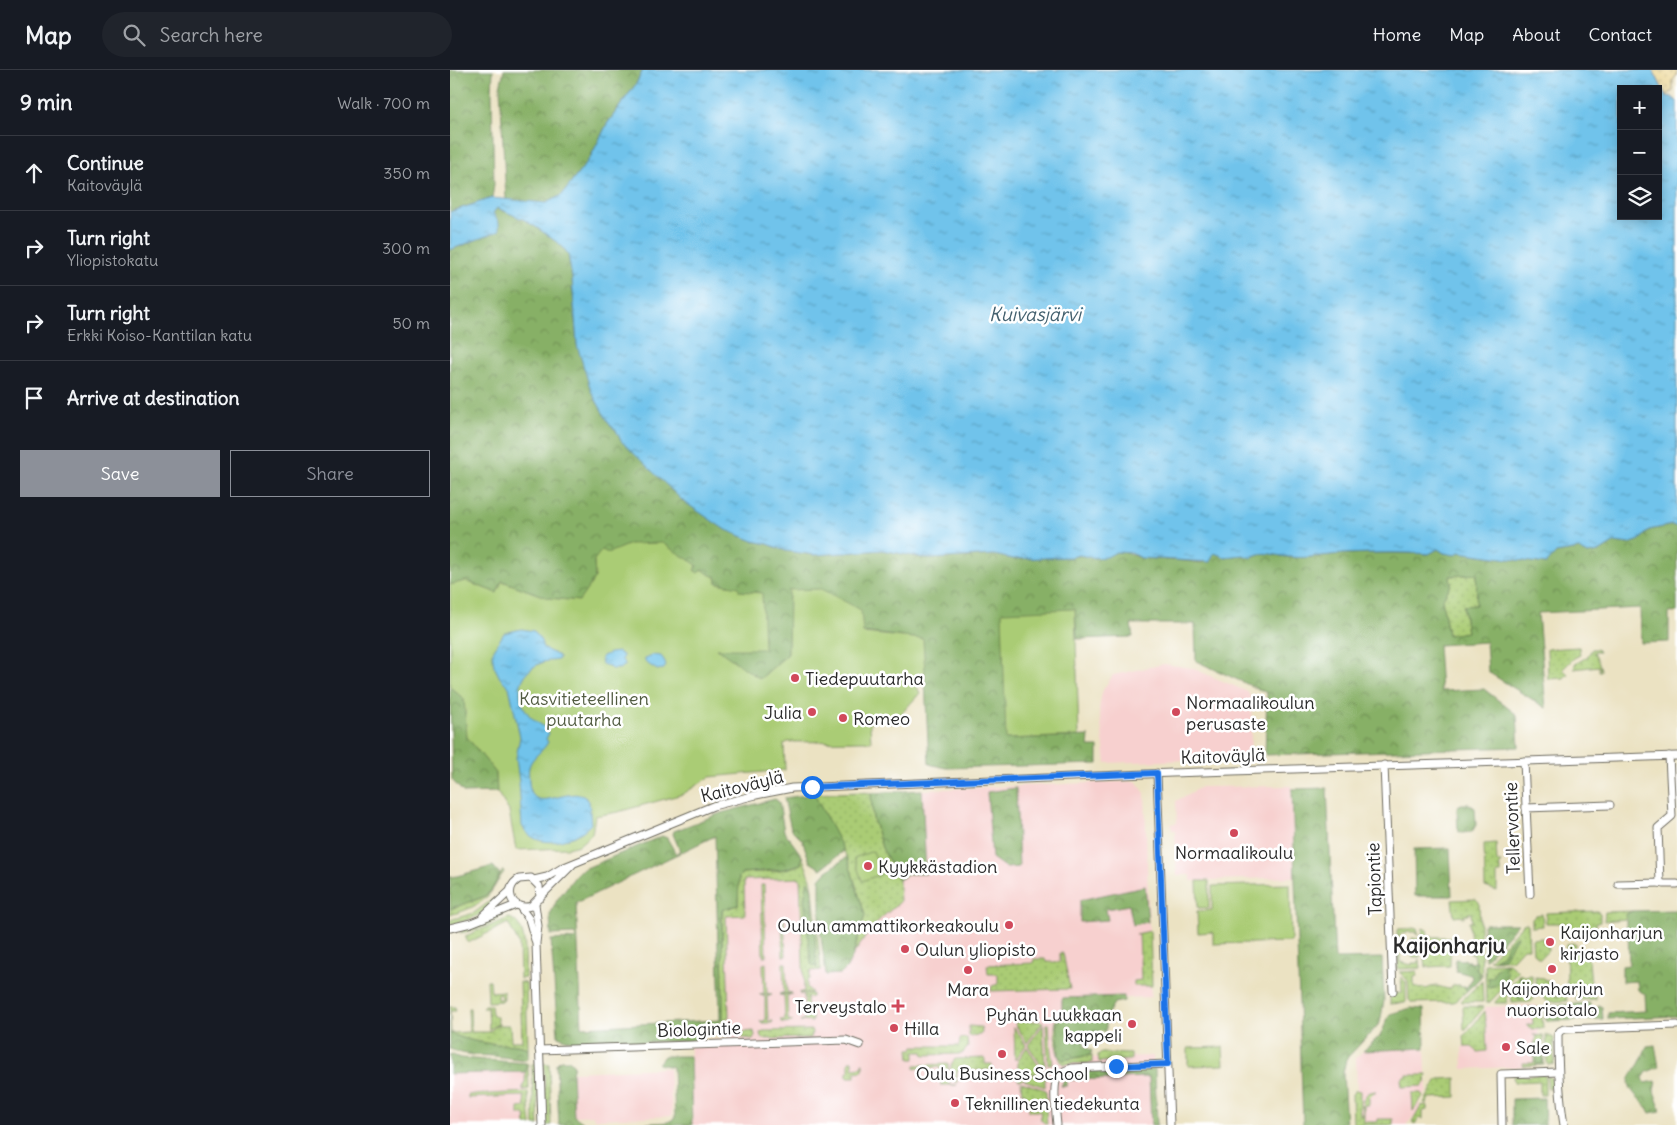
<!DOCTYPE html>
<meta charset="utf-8">
<style>
:root{--surface:#171b24;--page:#20242c;--text:#f1f3f6;--muted:#9ea1a6;--line:#363941;--accent:#8c9099}
body{margin:0;font-family:Delius,sans-serif;background:var(--page);color:var(--text)}
.controls{position:absolute;right:15px;top:15px;display:grid;overflow:hidden;border-radius:0px;box-shadow:0 2px 12px #0003}
.controls button{width:45px;height:45px;display:grid;place-items:center;padding:0;border:0;border-bottom:1px solid var(--line);background:var(--surface);color:var(--text);font:25px sans-serif}
.stop{position:absolute;width:15px;height:15px;margin:-11px;border:4px solid #1a73e8;border-radius:50%;background:#fff}
.stop.end{background:#1a73e8;border-color:#fff;box-shadow:0 1px 5px #0008}
.list{margin:0;padding:0;list-style:none}
h2{display:flex;justify-content:space-between;align-items:center;height:65px;margin:0;padding:0 20px;font-size:21px}
h2 small{font-size:16px;font-weight:400;color:var(--muted)}
.list li{display:grid;grid-template-columns:32px 1fr auto;gap:15px;align-items:center;box-sizing:border-box;height:75px;padding:0 20px;border-top:1px solid var(--line)}
.list b{display:block;font-size:19px;white-space:nowrap}
.list p{margin:0;font-size:16px;white-space:nowrap;color:var(--muted)}
.list em{font-size:16px;font-style:normal;color:var(--muted)}
.actions{display:flex;gap:10px;padding:15px 20px}
.actions a{flex:1;padding:11px 0;border:1px solid var(--accent);border-radius:0px;text-align:center;font-size:18px;color:var(--accent)}
.actions .main{background:var(--accent);color:#fff}
.icon{flex:none;width:28px;height:28px;fill:none;stroke:currentColor;stroke-width:2;stroke-linecap:round;stroke-linejoin:round}
.map{position:relative;flex:none;width:1227px;height:1055px;overflow:hidden}
header{display:flex;align-items:center;gap:30px;box-sizing:border-box;height:70px;padding:0 25px;background:var(--surface);border-bottom:1px solid var(--line)}
header strong{font-size:24px}
nav{display:flex;gap:28px;margin-inline-start:auto;font-size:18px}
.search{width:350px;height:45px;background:var(--page);display:flex;align-items:center;gap:12px;box-sizing:border-box;padding:0 18px;border-radius:28px;color:var(--muted);font-size:19px}
main{display:flex}
aside{flex:1;background:var(--surface)}
.map>svg:first-child{display:block}
.built{fill:#f7d0cf}
.grass{fill:url(#grass-dots);stroke:#6a7c50}
.forest{fill:url(#forest-crowns);stroke:#596e48;fill-rule:evenodd}
.sand{fill:url(#sand-dots);stroke:#8c8264}
.garden{fill:#aacc75;stroke:#6a7c50}
.water{fill:url(#water-ripples);stroke:#4d778b;fill-rule:evenodd}
.lines{fill:none;stroke-linecap:round;stroke-linejoin:round}
.minor-casing{stroke:#6e6b60;stroke-width:9}
.minor{stroke:#fff;stroke-width:7}
.route{stroke:#1a73e8;stroke-width:6}
.poi-dot{fill:#d1495b;stroke:#fff;stroke-width:2}
.labels{text-anchor:middle;dominant-baseline:central;stroke-width:5;stroke-linejoin:round;paint-order:stroke}
.poi-label{font-size:18px;fill:#2b2b2b;stroke:#fff;text-anchor:start}
.park-label{font-size:18px;fill:#515b41;stroke:#fff}
.street-label{font-size:18px;fill:#2b2b2b;stroke:#fff}
.water-label{font-size:19px;font-style:italic;fill:#43606e;stroke:#fff}
.district-label{font-size:22px;font-weight:bold;fill:#2b2b2b;stroke:#fff}
</style>
<header>
<strong>Map</strong>
<div class="search"><svg class="icon" aria-label="search" viewBox="0 0 24 24"><circle cx="10" cy="10" r="6"/><path d="M15 15l6 6"/></svg>Search here</div>
<nav><a>Home</a><a>Map</a><a>About</a><a>Contact</a></nav>
</header>
<main>
<aside>
<h2>9 min<small>Walk · 700 m</small></h2>
<ul class="list">
<li><svg class="icon" aria-label="ahead" viewBox="0 0 24 24"><path d="M12 20V5M6 11l6-6 6 6"/></svg><div><b>Continue</b><p>Kaitoväylä</p></div><em>350 m</em></li>
<li><svg class="icon" aria-label="right" viewBox="0 0 24 24"><path d="M7 20v-9h11M14 6l5 5-5 5"/></svg><div><b>Turn right</b><p>Yliopistokatu</p></div><em>300 m</em></li>
<li><svg class="icon" aria-label="right" viewBox="0 0 24 24"><path d="M7 20v-9h11M14 6l5 5-5 5"/></svg><div><b>Turn right</b><p>Erkki Koiso-Kanttilan katu</p></div><em>50 m</em></li>
<li><svg class="icon" aria-label="arrive" viewBox="0 0 24 24"><path d="M6 21V4h12l-3 4 3 4H6"/></svg><div><b>Arrive at destination</b></div></li>
</ul>
<div class="actions"><a class="main">Save</a><a>Share</a></div>
</aside>
<div class="map">
<svg width="1227" height="1055" viewBox="0 0 1227 1055">
<defs>
<pattern id="grass-dots" width="8" height="8" patternUnits="userSpaceOnUse" patternTransform="scale(1.25)"><rect width="8" height="8" fill="#aacc75"/><path d="M2 2h.1M6 6h.1" fill="none" stroke="#92af65" stroke-width="1.8" stroke-linecap="round"/></pattern>
<pattern id="forest-crowns" width="20" height="18" patternUnits="userSpaceOnUse" patternTransform="scale(1.25)"><rect width="20" height="18" fill="#87b066"/><path d="M2 6a3 3 0 1 1 6 0M12 15a3 3 0 1 1 6 0" fill="none" stroke="#6f8f54"/></pattern>
<pattern id="sand-dots" width="8" height="8" patternUnits="userSpaceOnUse" patternTransform="scale(1.25)"><rect width="8" height="8" fill="#eeda9e"/><path d="M2 2h.1M6 6h.1" fill="none" stroke="#cb8" stroke-width="1.8" stroke-linecap="round"/></pattern>
<pattern id="water-ripples" width="26" height="14" patternUnits="userSpaceOnUse" patternTransform="scale(1.25)"><rect width="26" height="14" fill="#6fc3eb"/><path d="M2 4q2-2 4 0t4 0M15 11q2-2 4 0t4 0" fill="none" stroke="#5b9fbf"/></pattern>
</defs>
<rect width="100%" height="100%" fill="#fff"/>
<filter id="ink" filterUnits="userSpaceOnUse"><feTurbulence type="fractalNoise" baseFrequency=".02" numOctaves="2"/><feDisplacementMap in="SourceGraphic" scale="10" xChannelSelector="R" yChannelSelector="G"/><feConvolveMatrix kernelMatrix="1 2 1 2 8 2 1 2 1" color-interpolation-filters="sRGB"/></filter>
<filter id="wash" filterUnits="userSpaceOnUse"><feTurbulence type="fractalNoise" baseFrequency=".0096" numOctaves="4" result="noise"/><feDisplacementMap in="SourceGraphic" scale="20" xChannelSelector="R" yChannelSelector="G"/><feGaussianBlur stdDeviation="1.12" result="paint"/><feColorMatrix in="noise" values="0 0 0 0 0 0 0 0 0 0 0 0 0 0 0 0 0 1.4 0 .05"/><feComposite in="paint" operator="in"/></filter>
<g filter="url(#wash)">
<rect width="100%" height="100%" fill="#ebe2c2"/>
<g class="built">
<polygon points="714,594 742,598 798,622 802,631 800,688 656,693 649,639 651,627 653,620 663,605"/>
<polygon points="686,711 695,723 701,927 620,930 622,988 703,986 705,1055 243,1055 240,971 276,969 279,966 276,846 294,810 350,808 353,900 374,899 376,905 397,898 403,885 416,866 430,849 450,832 449,810 459,804 476,804 472,720"/>
<polygon points="841,716 844,807 741,811 741,805 727,805 725,760 722,760 721,754 727,753 726,731 751,717"/>
<polygon points="1087,935 1090,996 1013,999 1012,978 1022,968 1037,967 1035,937"/>
<polygon points="975,978 977,1022 970,1028 971,1039 956,1055 908,1055 906,988 913,981"/>
<polygon points="219,998 222,1046 144,1049 143,1045 124,1046 122,1002"/>
<polygon points="76,1002 76,1055 0,1055 0,1004"/>
</g>
<g class="grass">
<polygon points="1027,504 1027,535 1013,536 1017,563 998,565 992,530 1001,515 1000,506"/>
<polygon points="1129,577 1130,585 1124,588 1113,599 1118,604 1114,608 1098,609 1097,579"/>
<path d="M1142 579H1147L1149 582H1144C1146 589 1151 594 1151 601H1149V596L1124 599 1125 594 1137 587Z"/>
<polygon points="412,722 421,723 423,748 432,778 449,810 450,832 430,849 416,866 403,885 415,845 397,787 381,759 364,724"/>
<polygon points="1046,773 1047,792 1051,792 1049,799 1051,799 1051,803 1047,803 1047,821 1035,817 1034,774"/>
<path d="M352 786 361 809 363 819 371 900 360 901V909L357 910V917L362 923H349L354 921 350 808 294 810 295 845 276 846 279 947 273 950 272 840 288 835 289 807 293 803C312 802 334 802 351 794Z"/>
<path d="M53 800 54 802C49 808 46 815 41 822 32 835 15 841 0 845V839L34 827 41 821Z"/>
<polygon points="311,815 314,815 316,886 313,886"/>
<path d="M43 829 46 830C34 846 19 850 0 855V850L24 843Z"/>
<polygon points="1026,829 1029,832 1032,906 1026,899 1027,892 1024,891 1023,884 1020,884 1022,881 1019,852 1022,852 1021,843 1018,843 1018,845 1014,845 1014,847 1011,847 1011,846 1004,847 1002,830"/>
<polygon points="1147,841 1150,843 1150,852 1146,853 1146,858 1117,859 1117,853 1096,853 1096,843"/>
<polygon points="1183,841 1176,844 1175,849 1154,851 1155,842"/>
<path d="M54 842C48 853 22 861 10 863L13 859 35 852Z"/>
<polygon points="1092,844 1093,856 1082,857 1082,849 1086,845"/>
<path d="M59 848C79 853 75 891 75 908L70 909 69 874 58 853 18 873 15 866Z"/>
<polygon points="332,849 334,849 336,886 333,886"/>
<polygon points="1076,853 1078,854 1079,878 1073,878 1062,890 1039,890 1073,854"/>
<polygon points="967,858 969,865 967,865 966,862 957,862 957,863 950,864 950,867 948,868 950,875 952,875 952,880 950,881 950,892 962,895 962,893 968,893 968,890 970,890 971,898 948,899 947,860 949,859"/>
<path d="M973 858 977 860 978 867H1001L1000 896 976 897C975 884 970 871 973 858Z"/>
<polygon points="700,861 702,916 684,916 684,911 691,910 689,864 686,864"/>
<polygon points="962,868 970,869 970,887 962,887 962,884 964,884"/>
<polygon points="1093,868 1094,873 1098,876 1098,881 1090,889 1083,883 1082,869"/>
<polygon points="1125,873 1124,880 1139,891 1142,925 1146,926 1146,929 1126,930 1125,926 1139,925 1139,916 1117,916 1116,874"/>
<polygon points="610,883 613,883 620,919 541,921 542,916 548,914 548,904 538,904 537,895 583,893 584,889 595,889 596,892 610,892"/>
<polygon points="316,893 317,923 322,924 309,924 314,923 313,894"/>
<polygon points="333,893 336,893 337,922 342,923 329,924 334,922"/>
<polygon points="1059,893 1068,901 1040,932 1036,933 1035,894"/>
<path d="M967 901V906L964 907V917H968L969 919 975 918 976 919C979 918 982 916 986 916 991 916 994 919 1000 919L1003 915H1010V917H1014L1017 921 1004 932 962 933 959 930 958 911 949 902Z"/>
<polygon points="1070,903 1074,906 1082,905 1083,930 1080,932 1062,933 1061,915"/>
<polygon points="951,907 956,912 956,932 955,933 940,934 940,924 952,923"/>
<path d="M1085 907 1094 908V910H1098C1098 917 1100 922 1105 926H1116L1117 931 1098 932 1086 922Z"/>
<polygon points="37,910 40,910 41,922 53,921 54,928 51,928 50,924 47,925 47,929 54,929 53,931 38,932"/>
<polygon points="1032,911 1033,932 1011,932 1011,931"/>
<path d="M70 912 76 913 78 978C65 973 56 975 42 974 28 972 12 969 0 963V937H5L6 941H0L1 963 19 962 18 938H20L21 962H39L47 955H60L61 971H72Z"/>
<polygon points="1057,919 1057,933 1045,933 1045,932"/>
<polygon points="342,924 337,926 338,950 343,951 342,952 332,953 330,950 335,950 334,926 329,925"/>
<polygon points="349,924 362,924 362,927 357,928 358,945 362,945 362,952 350,951 355,949 354,925"/>
<polygon points="310,925 322,925 317,927 318,951 323,951 322,953 311,953 310,951 315,951 315,927"/>
<path d="M34 935H41L42 944 47 947V951L49 954C44 954 43 958 39 959L38 938H33Z"/>
<polygon points="1015,936 1034,937 1016,959 1014,959 1013,937"/>
<polygon points="1078,937 1091,938 1093,958 1091,959 1083,959 1077,956 1077,955 1083,954 1082,939 1078,939"/>
<polygon points="1035,941 1037,981 1028,982 1022,977 1015,977 1014,966"/>
<path d="M606 949H612L607 952 609 986 613 990 642 985V993L613 994C605 987 604 958 606 949Z"/>
<polygon points="587,951 593,952 577,973 565,954 566,952"/>
<polygon points="596,954 599,954 601,982 603,993 598,995"/>
<polygon points="593,955 595,997 592,997 578,975"/>
<polygon points="519,956 531,957 532,963 530,965 519,966"/>
<polygon points="564,957 576,975 565,990"/>
<polygon points="360,960 362,961 361,968 312,969 311,967 310,963 313,961"/>
<polygon points="304,961 305,967 303,969 292,968 293,962"/>
<path d="M1083 965 1093 966 1094 995 1073 996V993H1084C1084 983 1083 973 1086 966Z"/>
<polygon points="1096,965 1104,968 1104,994 1098,995 1097,994"/>
<polygon points="517,968 518,977 512,984 474,985 473,982 465,982 465,989 460,989 459,979 463,979 464,976 509,976 510,969"/>
<polygon points="577,977 591,1000 571,1010 568,1010 568,990"/>
<polygon points="652,983 681,984 681,990 649,992 648,985"/>
<polygon points="535,988 535,994 542,994 542,1000 507,1001 507,1013 501,1009 501,995 505,989"/>
<polygon points="399,991 403,991 403,998 412,997 412,993 413,993 413,1001 405,1002 405,1007 397,1007 397,1002 399,1002"/>
<polygon points="76,993 78,994 79,1019 73,1020 73,1014 75,1012"/>
<polygon points="86,993 89,1055 84,1055 82,996 82,994"/>
<polygon points="94,993 99,994 101,1055 96,1055"/>
<polygon points="498,994 499,1015 507,1015 491,1015 490,997 465,998 465,995"/>
<polygon points="595,1000 595,1017 574,1010"/>
<polygon points="957,1005 977,1005 975,1013 972,1016 952,1017 951,1009"/>
<polygon points="1095,1005 1095,1025 1090,1025 1090,1011 1064,1012 1063,1006"/>
<polygon points="1097,1005 1105,1011 1106,1020 1098,1018"/>
<polygon points="989,1009 1006,1008 1006,1027 979,1028 977,1033 974,1033 986,1011"/>
<polygon points="571,1012 596,1020 596,1034 578,1034 579,1027 575,1027 575,1023 572,1023"/>
<path d="M906 1020 910 1021V1046H913C912 1034 911 1022 926 1021L919 1028V1035H914V1052H928V1049H943V1055H903L902 1024Z"/>
<polygon points="78,1022 81,1055 76,1055 75,1045 69,1045 69,1038 75,1037 74,1026 18,1028 18,1025"/>
<polygon points="962,1023 971,1023 973,1026 963,1041"/>
<polygon points="977,1035 977,1040 973,1041 973,1049 970,1048 965,1054 963,1051 971,1036"/>
<polygon points="579,1037 596,1037 597,1055 591,1050 590,1041 579,1041"/>
</g>
<g class="forest">
<polygon points="0,0 43,0 42,24 44,115 42,128 0,142"/>
<polygon points="54,0 193,0 186,14 157,54 140,88 112,125 96,133 56,130 50,17"/>
<path d="M47 138 75 150 89 159 112 176 118 184 122 208 127 275 160 355 166 360 171 371 303 471 318 474 336 481 365 485 432 480 480 489 544 485 563 489 622 487C631 484 636 487 645 487 656 488 659 484 667 482 677 481 684 487 693 488 713 490 732 490 752 493L764 483 775 487 793 485 801 488C812 479 826 486 838 487 857 489 874 485 893 484 921 483 950 482 978 484L988 479 994 483 1005 484 1008 482 1096 494 1105 483 1129 479 1138 484 1149 482 1165 472 1179 474 1190 470 1199 460 1222 455 1227 457V542L1219 543V572L1191 573 1190 538 1088 543 1096 638 1038 602 1036 572 988 575 991 621 1034 619 1067 645 1069 677 815 685 817 623 746 591 745 554H681L683 567 627 569 625 539 556 669 639 666 638 677H648V694L496 698 479 694 473 569 413 562 339 520 338 584 310 609 266 579 312 523 289 521 280 517V515L267 513 266 507 260 505 252 499 248 503 244 500 247 496 180 474 144 490 145 508 130 531 98 528 52 511 47 523 15 511 0 515V180L26 170 49 153 43 143ZM1027 504 1026 535 1013 536 1017 562 998 565 992 530 1001 515 1000 506Z"/>
<polygon points="0,617 14,629 17,667 46,703 47,722 14,723 2,710"/>
<polygon points="566,718 569,797 556,798 542,788 537,722"/>
<polygon points="877,718 885,889 932,888 934,931 930,953 896,989 893,1003 896,1055 853,1055 842,719"/>
<polygon points="472,720 476,804 459,804 449,810 432,778 423,748 421,723"/>
<polygon points="364,724 394,781 371,799 360,792 352,770 341,759 334,728"/>
<path d="M325 729 329 732 334 761 352 786 351 794 334 799 293 803 289 807 288 835 272 840 273 950 248 969 240 971 128 974 108 966 101 870 126 869 125 864 101 865 100 845 107 830 129 801 212 766 217 768 226 784 230 781 223 764 224 761 271 743ZM265 766 270 950 132 957 126 833Z"/>
<polygon points="1012,734 1019,734 1025,738 1026,755 1022,762 1012,763 1008,761 1007,740 1009,735"/>
<polygon points="1000,778 1002,826 965,826 964,779"/>
<polygon points="397,787 415,845 403,885 397,898 391,904 376,905 370,859 370,809 376,802"/>
<polygon points="43,796 50,804 41,821 33,827 0,839 0,807 7,806"/>
<polygon points="358,810 362,818 367,898 361,894 354,828"/>
<polygon points="695,816 698,852 683,855 679,835 656,839 658,850 630,852 630,830"/>
<polygon points="1227,840 1227,946 1158,949 1158,943 1196,941 1195,924 1188,920 1187,911 1172,912 1172,896 1179,895 1178,858 1176,857 1176,844 1183,841"/>
<polygon points="1035,854 1068,854 1035,890 1033,855"/>
<path d="M1068 865 1054 888 1044 889 1054 884C1055 876 1060 869 1068 865Z"/>
<polygon points="1005,889 1012,890 1015,889 1016,891 1019,891 1019,893 1027,892 1026,899 1031,907 1017,921 1014,917 1017,917 1022,909 1021,905 1006,901"/>
<path d="M1054 893 1058 895 1054 898 1058 903C1053 912 1049 916 1039 917L1037 915 1039 913 1038 908 1043 907 1046 899Z"/>
<polygon points="1070,905 1072,910 1080,914 1082,921 1079,925 1074,918 1072,918 1072,927 1070,931 1065,924 1069,916"/>
<polygon points="674,926 674,931 664,933 656,947 656,961 634,963 634,976 642,981 640,985 613,990 609,986 607,951 612,949 612,928"/>
<polygon points="1140,933 1141,942 1148,942 1148,935 1152,937 1153,949 1098,951 1095,949 1095,936"/>
<polygon points="961,938 974,939 975,978 913,981 930,966 940,944"/>
<path d="M0 963C12 969 28 972 42 974 55 975 65 973 78 978V988L76 990C65 989 55 987 44 986 27 985 16 986 0 979Z"/>
<path d="M1085 973H1088C1092 980 1095 986 1092 994H1086Z"/>
<path d="M1205 975 1209 997 1197 1002 1193 1008 1195 1013 1206 1011 1204 1021 1211 1041 1200 1043C1196 1034 1189 1030 1183 1022 1174 1010 1183 1003 1189 994 1192 989 1194 982 1197 976Z"/>
<polygon points="0,984 10,988 76,993 76,1002 0,1004"/>
<polygon points="214,986 240,986 242,1055 169,1055 218,1052 225,1048 223,997 208,994"/>
<polygon points="110,990 119,990 124,995 122,1002 124,1046 137,1055 109,1055 106,994"/>
<polygon points="705,999 707,1055 701,1055 699,1007 668,1008 668,1000"/>
<path d="M660 1000V1009L617 1010V1016H611C618 999 644 1001 660 1000Z"/>
<polygon points="1094,1028 1095,1055 1062,1055 1062,1029"/>
</g>
<polygon class="sand" points="1203,0 1227,0 1227,5 1223,10 1223,21 1216,26"/>
<g class="garden">
<polygon points="212,473 247,495 244,500 248,503 252,499 260,505 266,507 267,513 289,517 289,521 312,523 314,579 267,579 310,609 338,584 339,520 371,519 411,540 413,563 473,569 475,602 463,609 470,623 442,654 431,644 420,654 421,672 414,671 338,672 334,674 335,700 260,707 233,724 168,742 145,746 142,764 129,775 117,778 66,780 59,741 47,722 46,703 17,667 14,629 0,617 0,515 15,511 47,523 52,511 98,528 129,531 145,508 144,490 152,480 158,483 180,474"/>
<polygon points="625,539 629,666 556,669 552,542"/>
<polygon points="423,781 432,804 412,811 404,788"/>
<polygon points="747,811 759,811 759,838 748,838"/>
<polygon points="840,814 841,872 763,874 763,862 748,863 747,841 762,840 762,816"/>
<polygon points="773,977 774,995 738,996 738,978"/>
</g>
<g class="water">
<path d="M193 0H1203L1216 26 1222 27 1227 31V457L1222 455 1199 460 1190 470 1179 474 1165 472 1149 482 1138 484 1129 479 1106 483 1096 494 1009 482 1005 485 994 483 988 479 979 484C950 482 921 483 893 484 874 485 857 489 838 487 826 486 811 479 801 488L793 485 775 487 764 483 760 492 691 488 682 483 666 482 657 487 644 488 629 485 622 487 563 489 544 485 480 489 432 480 365 485 336 481 318 474 303 471 274 459 233 431 171 371 166 360 160 355 141 321 127 275 122 208 118 184 112 176 89 159 75 150 47 138 43 143 49 153V161L0 180V142L42 128 96 133 112 125 140 88 157 54 186 14ZM1171 19H1208V146H1171Z"/>
<path d="M71 559 84 561 91 571 93 578 109 586V589C104 592 99 590 94 592 69 600 63 625 79 645 85 652 94 655 99 663L96 669 98 672C93 682 82 686 79 697 78 701 79 707 79 712 81 747 115 717 133 726 135 727 137 729 139 731L141 754C125 772 86 782 72 756L69 712 66 688 70 667 59 617 50 608 44 596 42 583 54 563Z"/>
<polygon points="168,582 173,585 172,590 176,595 169,599 161,599 158,596 152,594 151,589 153,586 160,583"/>
<path d="M202 585 211 586C214 590 218 594 214 599L207 600 195 592V589Z"/>
</g>
</g>
<g filter="url(#ink)">
<g class="lines">
<defs>
<g id="minor">
<polyline points="1074,691 1080,824"/>
<polyline points="934,695 943,921"/>
<polyline points="707,703 720,1055"/>
<polyline points="1076,738 1160,735"/>
<polyline points="84,810 97,807 112,798 263,736 306,725 342,718 722,703 1227,686"/>
<polyline points="1210,813 1214,814 1227,814"/>
<polyline points="1168,814 1210,813 1208,758 1222,746 1219,686"/>
<path d="M90 828 89 816 81 808 69 809C52 819 62 842 81 836L122 795"/>
<polyline points="85,834 88,856 86,873 92,1055"/>
<polyline points="70,837 79,849 85,870"/>
<polyline points="33,846 60,821"/>
<polyline points="0,858 21,853 66,835"/>
<polyline points="89,980 396,970 410,975"/>
<path d="M607 1055C606 1043 602 1015 608 1006 611 1001 617 1000 622 998L717 994"/>
<polyline points="1052,1055 1051,1004 1108,1002"/>
<path d="M1114 1055C1109 1025 1108 995 1108 964L1110 961 1114 959 1227 955"/>
</g>
</defs>
<use href="#minor" class="minor-casing"/>
<use href="#minor" class="minor"/>
</g>
</g>
<g class="lines" filter="url(#ink)">
<polyline class="route" points="362,717 707,703 718,994 666,996"/>
</g>
<g class="poi-dot">
<circle cx="345" cy="608" r="5"/>
<circle cx="362" cy="642" r="5"/>
<circle cx="726" cy="642" r="5"/>
<circle cx="393" cy="648" r="5"/>
<circle cx="784" cy="763" r="5"/>
<circle cx="418" cy="796" r="5"/>
<circle cx="559" cy="855" r="5"/>
<circle cx="1100" cy="872" r="5"/>
<circle cx="455" cy="879" r="5"/>
<circle cx="1102" cy="899" r="5"/>
<circle cx="518" cy="900" r="5"/>
<path d="M445.5 928.5h5v5h5v5h-5v5h-5v-5h-5v-5h5z"/>
<circle cx="682" cy="954" r="5"/>
<circle cx="444" cy="958" r="5"/>
<circle cx="1056" cy="977" r="5"/>
<circle cx="552" cy="984" r="5"/>
<circle cx="505" cy="1033" r="5"/>
</g>
<g class="labels">
<g class="poi-label">
<text x="355" y="608">Tiedepuutarha</text>
<text x="736" y="632">Normaalikoulun<tspan x="736" dy="21">perusaste</tspan></text>
<text x="352" y="642" text-anchor="end">Julia</text>
<text x="403" y="648">Romeo</text>
<text x="784" y="782" text-anchor="middle">Normaalikoulu</text>
<text x="428" y="796">Kyykkästadion</text>
<text x="549" y="855" text-anchor="end">Oulun ammattikorkeakoulu</text>
<text x="1110" y="862">Kaijonharjun<tspan x="1110" dy="21">kirjasto</tspan></text>
<text x="465" y="879">Oulun yliopisto</text>
<text x="1102" y="918" text-anchor="middle">Kaijonharjun<tspan x="1102" dy="21">nuorisotalo</tspan></text>
<text x="518" y="919" text-anchor="middle">Mara</text>
<text x="437" y="936" text-anchor="end">Terveystalo</text>
<text x="672" y="944" text-anchor="end">Pyhän Luukkaan<tspan x="672" dy="21">kappeli</tspan></text>
<text x="454" y="958">Hilla</text>
<text x="1066" y="977">Sale</text>
<text x="552" y="1003" text-anchor="middle">Oulu Business School</text>
<text x="515" y="1033">Teknillinen tiedekunta</text>
</g>
<g class="park-label">
<text x="134" y="628">Kasvitieteellinen<tspan x="134" dy="21">puutarha</tspan></text>
</g>
<g class="street-label">
<text transform="translate(773 686) rotate(-2)">Kaitoväylä</text>
<text transform="translate(292 716) rotate(-14)">Kaitoväylä</text>
<text transform="translate(1062 758) rotate(-92)">Tellervontie</text>
<text transform="translate(924 809) rotate(-92)">Tapiontie</text>
<text transform="translate(249 959) rotate(-2)">Biologintie</text>
</g>
<g class="water-label">
<text x="585" y="244">Kuivasjärvi</text>
</g>
<g class="district-label">
<text x="999" y="875">Kaijonharju</text>
</g>
</g>
</svg>
<div class="controls">
<button>+</button>
<button>−</button>
<button><svg class="icon" aria-label="layers" viewBox="0 0 24 24"><path d="M12 4l9 5-9 5-9-5zM3 14l9 5 9-5"/></svg></button>
</div>
<div class="stop" style="left:362px;top:717px"></div>
<div class="stop end" style="left:666px;top:996px"></div>
</div>
</main>
